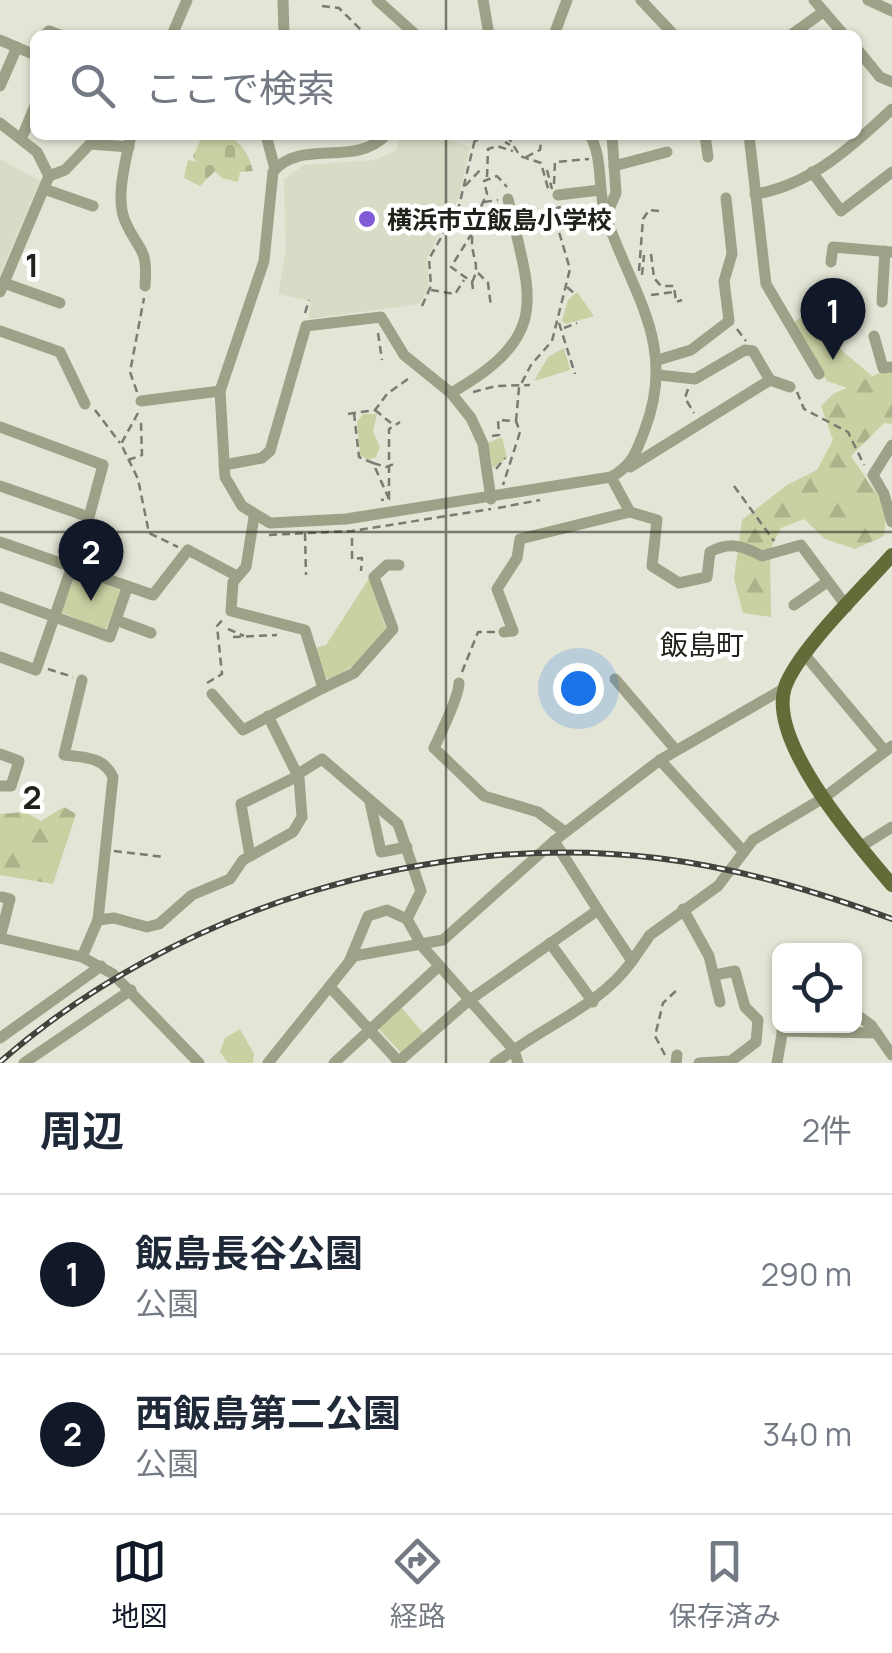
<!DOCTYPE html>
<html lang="ja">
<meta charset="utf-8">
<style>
:root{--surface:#fff;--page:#f2f2f3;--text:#1f2937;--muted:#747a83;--line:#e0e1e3;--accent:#111827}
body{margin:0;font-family:Manrope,"Noto Sans JP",sans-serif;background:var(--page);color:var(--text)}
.controls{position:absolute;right:30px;bottom:30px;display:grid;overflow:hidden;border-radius:15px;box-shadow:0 2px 8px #0004}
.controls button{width:90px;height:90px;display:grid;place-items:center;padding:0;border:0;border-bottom:2px solid var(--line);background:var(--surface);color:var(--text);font:50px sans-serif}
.you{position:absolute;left:578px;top:688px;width:35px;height:35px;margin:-25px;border:8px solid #fff;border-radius:50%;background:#1a73e8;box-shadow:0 0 0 15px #1a73e833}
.badge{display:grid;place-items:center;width:65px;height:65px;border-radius:50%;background:var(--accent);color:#fff;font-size:32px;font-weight:700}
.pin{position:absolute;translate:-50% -82px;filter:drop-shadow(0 2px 5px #0008)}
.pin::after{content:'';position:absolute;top:52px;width:35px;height:30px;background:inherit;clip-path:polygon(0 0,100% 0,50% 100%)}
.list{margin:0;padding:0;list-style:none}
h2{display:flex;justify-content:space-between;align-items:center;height:130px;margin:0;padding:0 40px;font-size:42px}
h2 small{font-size:32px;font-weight:400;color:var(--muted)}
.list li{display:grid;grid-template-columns:65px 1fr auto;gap:30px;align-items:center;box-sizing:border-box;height:160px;padding:0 40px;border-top:2px solid var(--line)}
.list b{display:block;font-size:38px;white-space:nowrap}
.list p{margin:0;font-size:32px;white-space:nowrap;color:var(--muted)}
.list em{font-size:32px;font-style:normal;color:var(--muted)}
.icon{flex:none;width:55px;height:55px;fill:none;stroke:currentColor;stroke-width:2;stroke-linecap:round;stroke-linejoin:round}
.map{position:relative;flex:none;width:892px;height:1063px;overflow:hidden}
.search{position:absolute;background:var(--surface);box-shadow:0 2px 8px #0004;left:30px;right:30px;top:30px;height:110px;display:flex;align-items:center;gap:25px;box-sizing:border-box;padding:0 35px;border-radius:15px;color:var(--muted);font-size:38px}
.sheet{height:450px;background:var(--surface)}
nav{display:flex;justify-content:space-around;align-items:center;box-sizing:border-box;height:140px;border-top:2px solid var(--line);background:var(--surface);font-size:28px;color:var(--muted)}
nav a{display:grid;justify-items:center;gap:5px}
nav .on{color:var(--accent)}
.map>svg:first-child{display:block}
.built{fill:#d8dbc5}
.green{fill:#cad0a2}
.forest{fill:url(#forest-firs)}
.cemetery{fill:url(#cemetery-stones)}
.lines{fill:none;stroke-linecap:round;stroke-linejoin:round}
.path{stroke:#7a7b72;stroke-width:2.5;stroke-dasharray:8 5;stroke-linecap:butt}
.minor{stroke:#9ea187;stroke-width:11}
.major{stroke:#656a39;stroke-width:14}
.rail-casing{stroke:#42433c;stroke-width:6}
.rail{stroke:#fff;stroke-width:2.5;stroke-dasharray:8;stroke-linecap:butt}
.grid{fill:none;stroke:#21211c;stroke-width:2.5;stroke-opacity:0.55}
.poi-dot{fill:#805bd5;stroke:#fff;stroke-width:4}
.labels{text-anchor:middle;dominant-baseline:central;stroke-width:9;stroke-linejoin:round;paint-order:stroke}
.poi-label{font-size:25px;font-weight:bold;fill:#21211c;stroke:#fff;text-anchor:start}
.neighbourhood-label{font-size:28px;fill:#21211c;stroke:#fff}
.grid-label{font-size:32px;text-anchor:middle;font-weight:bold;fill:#21211c;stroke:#fff;stroke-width:9;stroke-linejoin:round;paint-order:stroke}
</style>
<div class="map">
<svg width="892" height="1063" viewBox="0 0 892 1063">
<defs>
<pattern id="forest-firs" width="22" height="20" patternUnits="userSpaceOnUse" patternTransform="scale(2.5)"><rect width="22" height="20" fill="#cad0a2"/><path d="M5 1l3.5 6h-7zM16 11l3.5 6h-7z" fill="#adb28b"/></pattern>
<pattern id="cemetery-stones" width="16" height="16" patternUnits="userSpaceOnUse" patternTransform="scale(2.5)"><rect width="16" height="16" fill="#cad0a2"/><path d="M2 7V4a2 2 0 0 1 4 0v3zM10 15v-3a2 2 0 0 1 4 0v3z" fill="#adb28b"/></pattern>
</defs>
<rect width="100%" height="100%" fill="#e3e5d6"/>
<g class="built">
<polygon points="401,135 433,135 470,147 459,198 427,258 429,286 420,304 309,319 310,301 278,294 286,251 284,179 304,165 375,160 396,150"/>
<polygon points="0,159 40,181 0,275"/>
</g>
<g class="green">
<polygon points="577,292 594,316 566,324 562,321 568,300"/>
<polygon points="812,310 833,322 833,343 873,377 847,388 827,381 791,324"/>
<polygon points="564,348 570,370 534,381 548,357"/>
<polygon points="363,414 377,414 373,431 380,447 376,457 368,460 360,455 357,422"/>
<polygon points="502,437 507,458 493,468 488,443"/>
<polygon points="76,574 122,591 105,631 61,612"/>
<polygon points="370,577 386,629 357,664 329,679 324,677 315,648 326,645"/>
<polygon points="401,1007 425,1035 402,1054 377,1027"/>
<polygon points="240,1029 254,1054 253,1063 228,1063 220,1052 225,1038"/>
</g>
<g class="forest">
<polygon points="886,370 892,371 892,424 884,423 851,456 887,509 884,536 855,549 825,539 804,519 781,528 770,550 771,617 743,613 734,579 742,520 787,485 817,470 833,440 821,406 833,394"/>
<polygon points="64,807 76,814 53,884 0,875 0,814 25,812 41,821"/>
</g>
<path class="cemetery" d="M211 135C237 135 247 147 253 171L240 172 238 182 222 178 215 171 200 186 184 178 188 160 197 162 193 157 200 141Z"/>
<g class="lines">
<g class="path">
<polyline points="322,6 339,8 366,35"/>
<polyline points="494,135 510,145"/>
<polyline points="507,135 520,156 541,163 549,192"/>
<polyline points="474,142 484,135"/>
<polyline points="526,157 540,150 542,135"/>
<polyline points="547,170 552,189"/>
<polyline points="487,177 488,149 497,146 513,151"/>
<polyline points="554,184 555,162 589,159"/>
<polyline points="465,186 483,167"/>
<polyline points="484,202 498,200"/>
<polyline points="553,209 569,205"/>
<polyline points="651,254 654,278 661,286 674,286 676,302 682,300"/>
<polyline points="639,271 643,219 649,210 659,211"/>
<polyline points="478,273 488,283 491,307"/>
<polyline points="642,275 644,255"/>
<path d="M472 282C481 266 472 258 472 242 472 225 480 208 487 194L484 181 497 176 507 187"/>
<polyline points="567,287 574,293"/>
<polyline points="473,289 472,282 451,267 474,230"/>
<polyline points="431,290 455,294 464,280"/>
<polyline points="651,295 673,292"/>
<polyline points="422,306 431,286 429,259 459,206 476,135"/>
<polyline points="305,313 309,300"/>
<polyline points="559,323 575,374"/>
<polyline points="564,328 577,323"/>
<polyline points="737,329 746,341"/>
<polyline points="378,333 382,360"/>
<polyline points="688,389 685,398 694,413"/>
<polyline points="137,392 130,372 144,298"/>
<polyline points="473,392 496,386 530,385"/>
<polyline points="797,392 804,409 848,432 864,465"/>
<polyline points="95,410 120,443"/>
<polyline points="375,410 391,423"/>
<polyline points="138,413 121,444 138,479 149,533 178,547"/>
<polyline points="354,413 359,457 373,463 389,499 381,500"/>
<polyline points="348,414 375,410 387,394 412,376"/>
<polyline points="516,421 519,388 531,365 552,341 570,269 551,205"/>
<polyline points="492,436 499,435 498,420 516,421 520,432 503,485"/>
<polyline points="128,460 142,455 141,424 136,420"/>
<polyline points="373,463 386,467 394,464"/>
<polyline points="496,469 505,458"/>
<polyline points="734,486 774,541"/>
<polyline points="389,499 389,429 400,422"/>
<polyline points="498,508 540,500"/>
<polyline points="305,533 306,575"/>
<polyline points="269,535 352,531 491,509"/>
<polyline points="352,538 352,559 362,558 361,571"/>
<polyline points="228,629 244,636"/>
<polyline points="233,637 277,635"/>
<polyline points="48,669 73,677"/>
<polyline points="462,672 478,632 496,632"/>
<polyline points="207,683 222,674 217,626 225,617"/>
<polyline points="114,851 164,857"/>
<polyline points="665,1055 655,1036 663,1003 678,989"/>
</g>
<g class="minor">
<polyline points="283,0 284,35"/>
<polyline points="377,0 416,35"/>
<polyline points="483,0 489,35"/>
<polyline points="641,0 674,35"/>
<polyline points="814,0 844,35"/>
<polyline points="868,0 892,11"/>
<polyline points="44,35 49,31 60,35"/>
<polyline points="172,35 187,0"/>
<polyline points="554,35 567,0"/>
<polyline points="791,35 823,12"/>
<polyline points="0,40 35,55"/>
<polyline points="857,49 880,77 892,82"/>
<polyline points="0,86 17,47"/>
<polyline points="0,123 37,152 49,176"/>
<path d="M131 135C126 160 115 197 125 221 139 253 148 245 145 286"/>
<polyline points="266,135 275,169"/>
<path d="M386 135C355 168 300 138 273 172L264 261 220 391 225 477 242 506 270 523 346 519 611 477C632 466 637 451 645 429 677 345 633 295 606 217 597 190 604 161 590 135"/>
<polyline points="705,135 708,157"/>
<polyline points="749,135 766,284 819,374"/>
<polyline points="22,137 35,106"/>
<polyline points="614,166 667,152"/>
<polyline points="812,172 841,211 892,172"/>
<polyline points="44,189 93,206"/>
<path d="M755 194C809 186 853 146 892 109"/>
<polyline points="558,195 600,190"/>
<polyline points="606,216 616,193 612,135"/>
<polyline points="831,262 833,247 892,252"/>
<polyline points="4,283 60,303"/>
<polyline points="0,292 49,176 65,170 90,144 129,147"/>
<polyline points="882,302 885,251"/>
<polyline points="0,331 60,352 85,404"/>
<polyline points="874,336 883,368 892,367"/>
<polyline points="658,360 691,350 729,321 724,281 732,254 726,198"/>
<polyline points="770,380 790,387"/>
<path d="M451 393C554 334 530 297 508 199"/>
<polyline points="141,401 220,391"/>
<polyline points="0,427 103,465 89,517"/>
<polyline points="892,445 873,475 884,494 892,522"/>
<polyline points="224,465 262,458 270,451 306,326 381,317 404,355 451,393 471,418 483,444 491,499"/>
<polyline points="630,467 770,380 753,351 745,350 695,379 659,375"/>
<path d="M611 477 630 512 657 520 652 566 679 583 707 577 710 552C730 541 743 546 762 556L801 545 847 607"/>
<polyline points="0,486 89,517 36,670 0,657"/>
<polyline points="0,542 153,595 188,550 237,576"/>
<polyline points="0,597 110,637 127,588"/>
<polyline points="794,605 827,582"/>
<polyline points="116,620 151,633"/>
<polyline points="504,632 513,631 497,589 517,558 520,539 630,512"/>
<polyline points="805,655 885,751"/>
<polyline points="615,679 675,749"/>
<path d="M82 680 64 755C84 757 104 757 113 777L98 920"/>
<path d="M459 683C459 697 441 733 434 748L484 796 538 812 565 832"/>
<polyline points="323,688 354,673 393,629 374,577 387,565 399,565"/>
<polyline points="212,694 243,730 323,688 305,630 231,611 233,582 246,567 254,517"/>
<polyline points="0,754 19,761 11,786 0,786"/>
<polyline points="660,760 744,852"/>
<polyline points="298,774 322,759 398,824 421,891 407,919"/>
<polyline points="370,802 381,852 407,847"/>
<polyline points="554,841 598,910"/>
<polyline points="860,847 892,827"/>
<polyline points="250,856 241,804 298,776"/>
<polyline points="683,909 709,956 720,1002"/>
<polyline points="0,938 82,957 113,974 199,1063"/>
<polyline points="0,938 10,899 2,897"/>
<polyline points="550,943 593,1002"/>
<polyline points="82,957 98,920 114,918 147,927 159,924 192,895 230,879 243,860 293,832 302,817 299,778 268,716"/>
<polyline points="349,962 368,916 387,910 407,919 422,946 514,1050 495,1063"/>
<polyline points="331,988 400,1063"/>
<polyline points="854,1013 871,1025 892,1055"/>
<polyline points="782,1031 877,1033"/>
<polyline points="0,1038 101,966"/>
<polyline points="24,1063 131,990"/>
<polyline points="268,1063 354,956 443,940 554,841 660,760 785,688"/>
<polyline points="334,1063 439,966"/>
<polyline points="397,1063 468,1001 598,910 632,961 650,935 718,886 753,840 825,797 892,746"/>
<path d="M518 1063 514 1050C555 1021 603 1002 632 961"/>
<polyline points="676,1063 677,1055"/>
<polyline points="699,1063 731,1061 756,1042 758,1020 745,1007 735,971 715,975"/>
<polyline points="777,1063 783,1028"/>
</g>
<path class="major" d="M892 555C864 587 798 650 785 687 767 742 858 845 892 885"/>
<defs>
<path id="rail" d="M0 1062C173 910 429 830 657 858 739 868 815 891 892 919"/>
</defs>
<use href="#rail" class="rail-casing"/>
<use href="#rail" class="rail"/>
</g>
<path class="grid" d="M446 0V35M446 135V1063M0 532H892"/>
<circle class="poi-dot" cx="367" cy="219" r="10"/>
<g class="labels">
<g class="poi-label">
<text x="387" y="219">横浜市立飯島小学校</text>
</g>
<g class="neighbourhood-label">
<text x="702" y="644">飯島町</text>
</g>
</g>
<g class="grid-label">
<text x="32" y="277">1</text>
<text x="32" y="809">2</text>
</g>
</svg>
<div class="controls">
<button><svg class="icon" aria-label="locate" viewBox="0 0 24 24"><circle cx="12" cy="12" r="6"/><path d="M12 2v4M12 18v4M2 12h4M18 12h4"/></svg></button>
</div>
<div class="you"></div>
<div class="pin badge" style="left:833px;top:360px">1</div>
<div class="pin badge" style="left:91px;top:601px">2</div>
<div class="search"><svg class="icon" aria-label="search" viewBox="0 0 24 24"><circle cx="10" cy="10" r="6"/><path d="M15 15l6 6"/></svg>ここで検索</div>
</div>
<section class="sheet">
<h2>周辺<small>2件</small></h2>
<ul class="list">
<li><span class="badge">1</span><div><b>飯島長谷公園</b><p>公園</p></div><em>290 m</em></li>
<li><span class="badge">2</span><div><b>西飯島第二公園</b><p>公園</p></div><em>340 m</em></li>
</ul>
</section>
<nav>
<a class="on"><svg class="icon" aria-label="map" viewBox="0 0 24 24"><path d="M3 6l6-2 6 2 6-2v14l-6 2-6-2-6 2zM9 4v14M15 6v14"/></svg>地図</a>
<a><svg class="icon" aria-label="directions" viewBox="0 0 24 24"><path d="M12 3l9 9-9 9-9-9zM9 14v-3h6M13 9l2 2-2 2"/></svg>経路</a>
<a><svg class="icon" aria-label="saved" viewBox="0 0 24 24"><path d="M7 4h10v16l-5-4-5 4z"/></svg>保存済み</a>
</nav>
